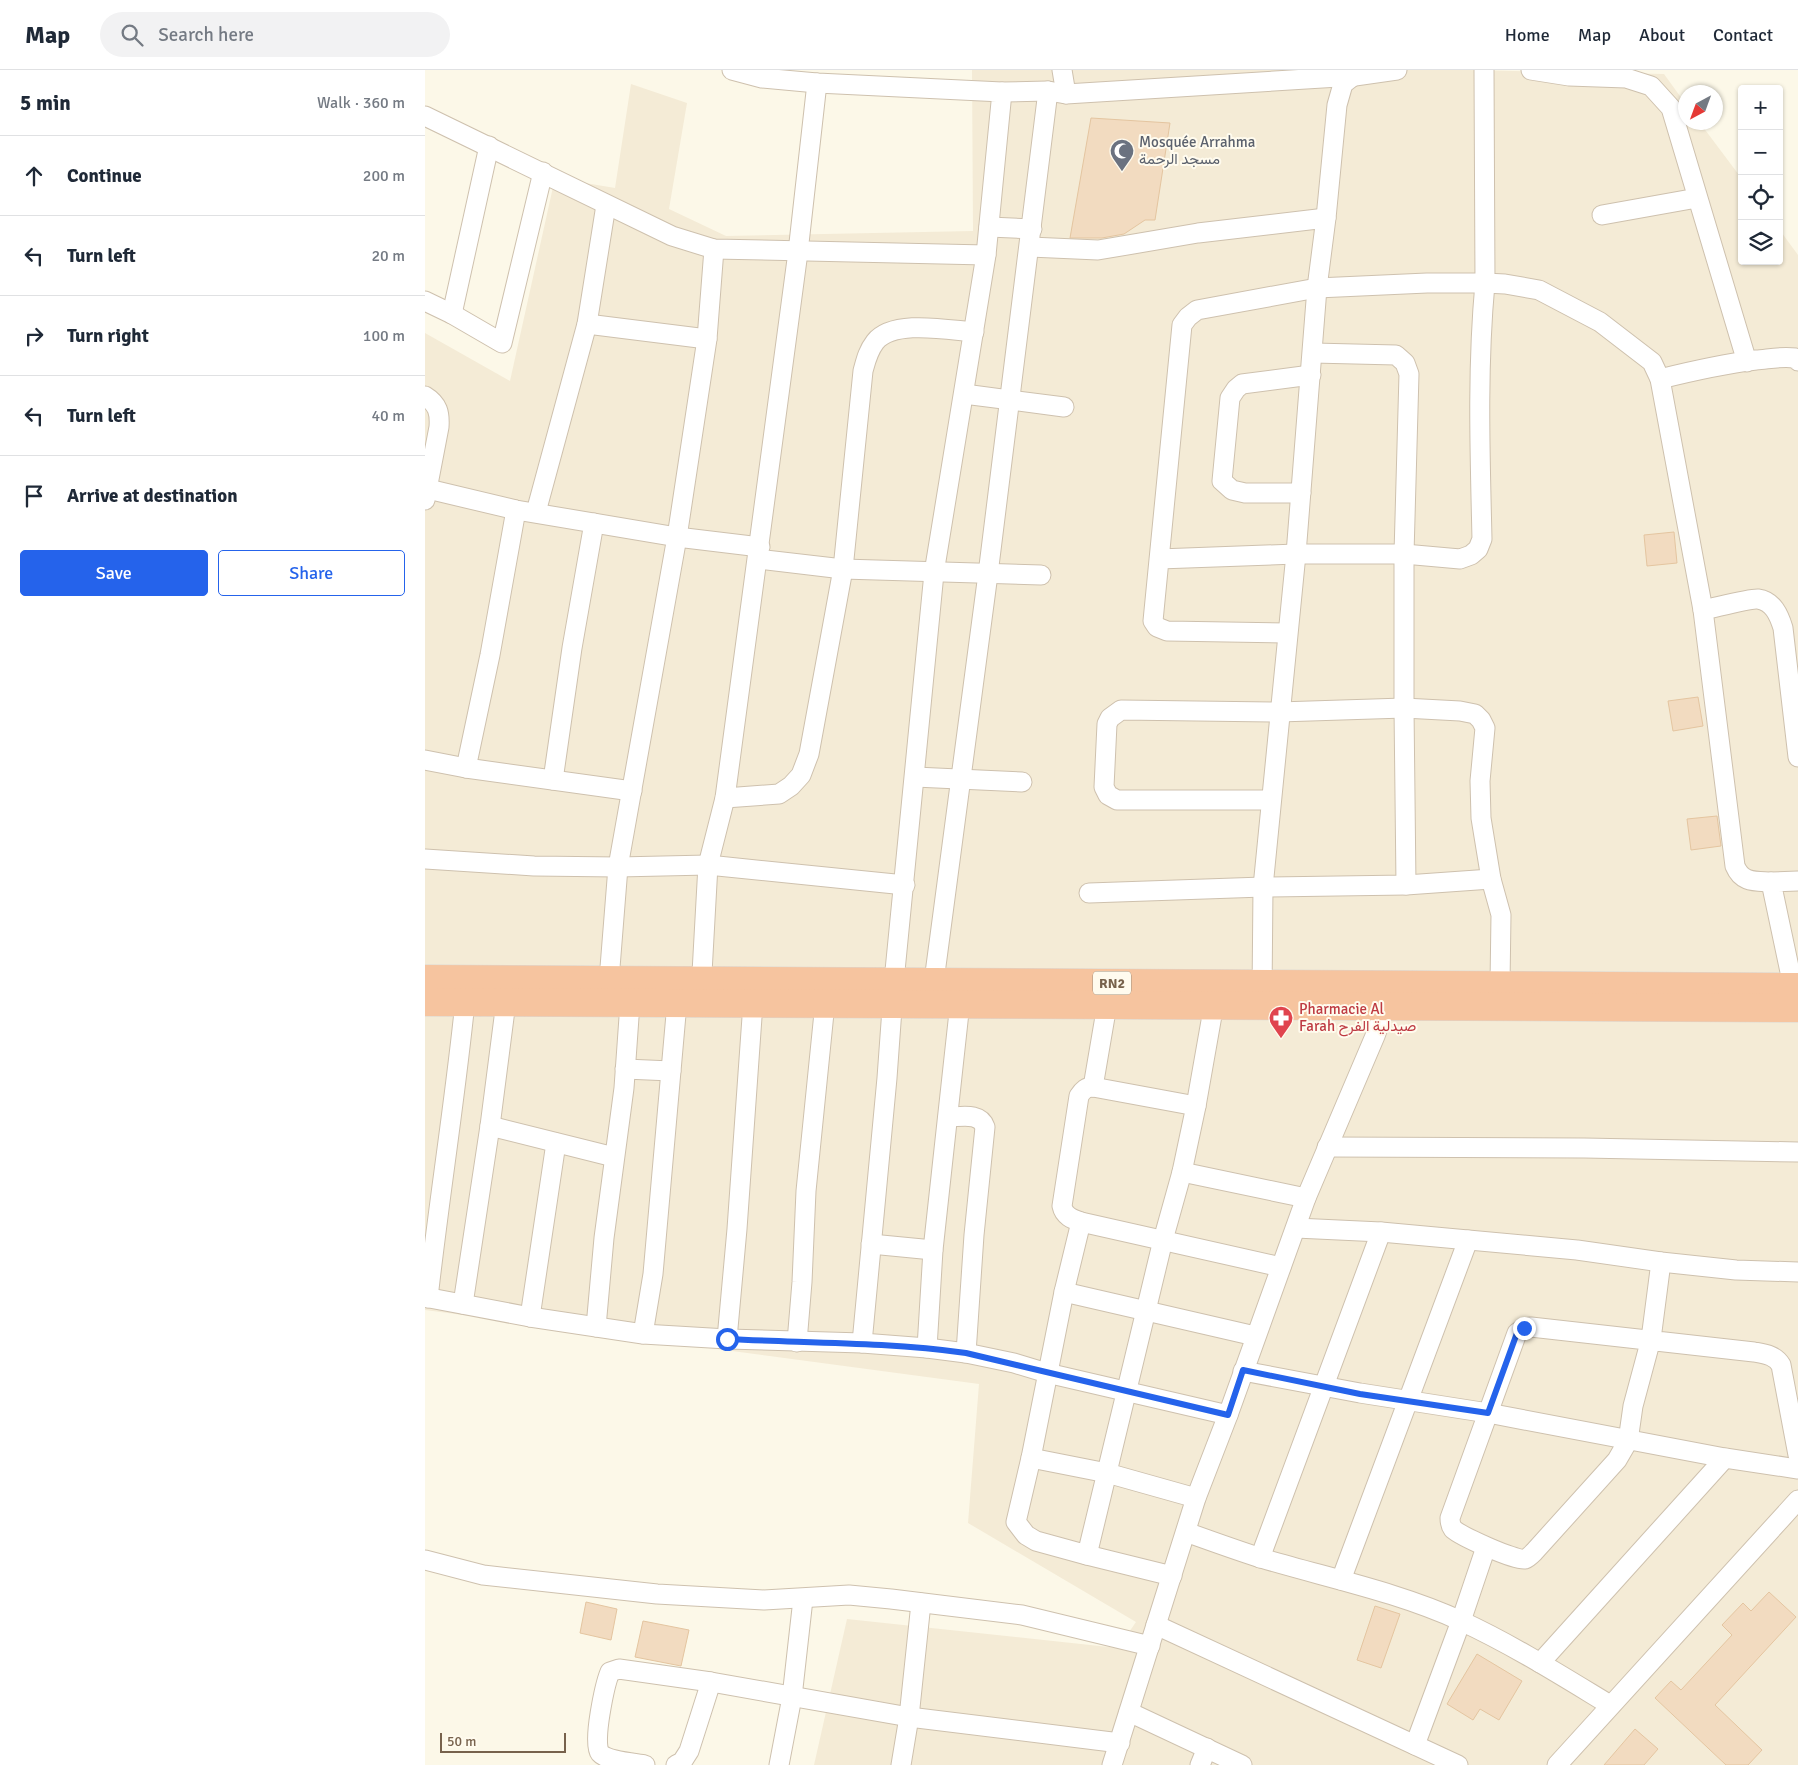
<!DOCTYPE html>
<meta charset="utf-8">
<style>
:root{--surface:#fff;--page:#f2f2f3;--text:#1f2937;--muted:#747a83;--line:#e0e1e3;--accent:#2563eb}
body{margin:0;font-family:Signika,Vazirmatn,sans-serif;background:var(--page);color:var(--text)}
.controls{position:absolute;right:15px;top:15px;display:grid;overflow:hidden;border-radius:5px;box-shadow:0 1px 4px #0004}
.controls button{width:45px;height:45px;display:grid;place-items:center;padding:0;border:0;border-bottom:1px solid var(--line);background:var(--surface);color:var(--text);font:25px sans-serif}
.compass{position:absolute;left:1253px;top:15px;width:45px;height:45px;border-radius:50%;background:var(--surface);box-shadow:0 1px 4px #0004;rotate:221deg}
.scale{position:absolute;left:15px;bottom:12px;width:126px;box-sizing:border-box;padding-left:5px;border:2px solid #77624c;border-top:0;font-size:14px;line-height:18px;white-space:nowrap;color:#77624c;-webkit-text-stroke:4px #fffbee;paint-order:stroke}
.stop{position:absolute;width:15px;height:15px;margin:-11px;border:4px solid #2563eb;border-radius:50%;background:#fff}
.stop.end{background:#2563eb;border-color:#fff;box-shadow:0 1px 5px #0008}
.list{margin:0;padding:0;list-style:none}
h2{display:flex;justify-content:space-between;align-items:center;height:65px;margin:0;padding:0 20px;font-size:21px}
h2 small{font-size:16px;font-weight:400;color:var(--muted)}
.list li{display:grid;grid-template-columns:32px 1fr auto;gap:15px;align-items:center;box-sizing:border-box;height:80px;padding:0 20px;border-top:1px solid var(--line)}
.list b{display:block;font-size:19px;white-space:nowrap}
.list em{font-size:16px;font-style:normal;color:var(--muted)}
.actions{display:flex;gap:10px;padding:15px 20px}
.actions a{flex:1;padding:11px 0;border:1px solid var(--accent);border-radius:5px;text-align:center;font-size:18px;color:var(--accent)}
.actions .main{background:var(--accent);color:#fff}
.icon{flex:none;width:28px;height:28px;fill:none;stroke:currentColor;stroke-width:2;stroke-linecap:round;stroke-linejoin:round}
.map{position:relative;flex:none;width:1373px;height:1695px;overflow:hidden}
header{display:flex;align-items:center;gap:30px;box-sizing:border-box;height:70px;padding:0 25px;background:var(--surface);border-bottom:1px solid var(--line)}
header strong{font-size:24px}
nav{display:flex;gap:28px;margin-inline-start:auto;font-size:18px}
.search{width:350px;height:45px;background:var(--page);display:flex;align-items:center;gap:12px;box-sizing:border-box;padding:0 18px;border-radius:28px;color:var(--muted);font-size:19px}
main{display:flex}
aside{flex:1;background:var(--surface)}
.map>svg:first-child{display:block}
.residential{fill:#f4ebd6}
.building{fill:#f2dbc0;stroke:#e4c5a0}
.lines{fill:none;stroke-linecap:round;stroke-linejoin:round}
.minor-casing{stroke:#cec1ae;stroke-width:21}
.highway-casing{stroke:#dcd6d0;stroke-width:29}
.minor{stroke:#fff;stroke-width:19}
.highway{stroke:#f6c49f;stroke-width:28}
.route{stroke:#2563eb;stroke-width:6}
.labels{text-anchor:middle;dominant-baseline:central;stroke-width:4;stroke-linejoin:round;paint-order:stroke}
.shield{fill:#fffbee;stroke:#a0907d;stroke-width:1}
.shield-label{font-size:14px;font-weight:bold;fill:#77624c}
.worship-label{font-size:15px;fill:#5b616d;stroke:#fffbee;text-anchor:start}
.health-label{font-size:15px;fill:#be3a42;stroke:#fffbee;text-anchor:start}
</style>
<header>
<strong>Map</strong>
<div class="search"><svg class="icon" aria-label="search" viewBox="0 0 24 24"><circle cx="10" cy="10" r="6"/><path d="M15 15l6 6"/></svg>Search here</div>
<nav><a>Home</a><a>Map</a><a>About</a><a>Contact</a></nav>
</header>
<main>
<aside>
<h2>5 min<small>Walk · 360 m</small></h2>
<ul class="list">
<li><svg class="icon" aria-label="ahead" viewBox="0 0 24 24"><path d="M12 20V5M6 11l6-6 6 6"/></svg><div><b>Continue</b></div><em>200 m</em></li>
<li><svg class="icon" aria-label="left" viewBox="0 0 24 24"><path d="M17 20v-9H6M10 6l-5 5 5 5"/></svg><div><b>Turn left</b></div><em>20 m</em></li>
<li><svg class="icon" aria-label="right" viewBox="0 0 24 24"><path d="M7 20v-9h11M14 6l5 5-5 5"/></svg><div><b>Turn right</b></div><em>100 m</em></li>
<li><svg class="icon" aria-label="left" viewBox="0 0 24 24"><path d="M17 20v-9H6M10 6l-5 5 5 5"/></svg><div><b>Turn left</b></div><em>40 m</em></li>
<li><svg class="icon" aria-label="arrive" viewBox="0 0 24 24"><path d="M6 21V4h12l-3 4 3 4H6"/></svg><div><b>Arrive at destination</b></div></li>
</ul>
<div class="actions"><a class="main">Save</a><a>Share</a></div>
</aside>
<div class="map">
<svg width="1373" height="1695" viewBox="0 0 1373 1695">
<rect width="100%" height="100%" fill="#fcf8e8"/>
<polygon class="residential" points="547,0 1044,0 1239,4 1260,33 1260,52 1275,53 1317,109 1317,191 1354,191 1354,159 1373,185 1373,1695 389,1695 422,1549 693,1578 711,1552 543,1453 554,1314 0,1240 0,263 85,311 130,108 190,118 206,14 262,33 244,139 301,166 548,161"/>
<g class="building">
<polygon points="666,48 745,53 730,150 720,150 699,164 677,168 645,168"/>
<polygon points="1249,462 1252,493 1222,496 1219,465"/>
<polygon points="1273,627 1278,656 1248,661 1243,631"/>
<polygon points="1292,746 1296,776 1266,780 1262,749"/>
<polygon points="1344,1522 1371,1547 1290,1635 1337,1680 1323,1695 1301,1695 1230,1628 1246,1611 1256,1620 1307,1565 1297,1555 1318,1533 1326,1541"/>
<polygon points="161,1532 192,1539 186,1570 155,1563"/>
<polygon points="950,1536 975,1544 956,1598 932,1590"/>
<polygon points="218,1551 264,1560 256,1596 210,1587"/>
<polygon points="1052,1584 1097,1611 1074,1650 1055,1639 1048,1650 1022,1634"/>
<polygon points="1210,1659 1233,1679 1219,1695 1179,1695"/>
</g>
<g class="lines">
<defs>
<g id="minor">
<polyline points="307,0 337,8 392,13 577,22 561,185 509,503 469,911 462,1008 437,1273"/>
<polyline points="637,0 641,24"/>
<polyline points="1059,0 1060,213 1080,214 1114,220 1175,252 1227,292 1235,309"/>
<polyline points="1106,0 1144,6 1201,8 1226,16 1246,38 1322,292"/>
<polyline points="577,22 623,21 641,24 930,6 972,0"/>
<polyline points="0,46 247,166 289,179 561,185"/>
<polyline points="1177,145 1272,128"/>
<polyline points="901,148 912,35 918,14 932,3"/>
<polyline points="564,157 607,159"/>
<polyline points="605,177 673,180 773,163 901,148 892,218 871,484 838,817 837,925"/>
<polyline points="0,231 27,244 77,273 118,102"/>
<polyline points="27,244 64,76"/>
<polyline points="162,254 282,269"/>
<polyline points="888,283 971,285 980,293 984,304 979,484 979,638 981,815"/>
<polyline points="539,324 639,337"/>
<path d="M0 326C13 334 15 343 14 357L0 430"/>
<polyline points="3,419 91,440 252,467 335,477"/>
<polyline points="876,423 820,423 807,420 797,411 805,328 811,319 817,314 886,305"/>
<polyline points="111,442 162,254 181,135"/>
<polyline points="333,489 418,499 616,505"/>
<path d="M734 489 871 484H979L1035 489 1046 485 1053 479 1057 469C1055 384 1052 299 1060 213H1002L892 218 772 240 763 247 757 255 728 551 732 557 742 561 862 563"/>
<path d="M1278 540C1289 538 1325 528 1333 529 1348 531 1354 545 1358 558L1373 687"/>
<polyline points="0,690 41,698 207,721"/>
<polyline points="41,698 65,585 91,440"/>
<polyline points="490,707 597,712"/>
<polyline points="128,710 147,578 169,453"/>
<path d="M300 728 354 724 366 716 376 705 384 684 418 499 438 301C441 290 443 281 450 272 468 249 523 260 549 262"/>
<polyline points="846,730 692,730 683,725 679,717 682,654 685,648 696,640 854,642 979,638 1035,641 1050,644 1056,650 1060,658 1055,711 1056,748 1066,809 1076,845 1075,914"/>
<polyline points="0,789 109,796 193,797 283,795 480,815"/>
<path d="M1346 812C1330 811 1317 813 1310 796L1278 540 1235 309C1267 301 1299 294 1331 290 1344 289 1357 286 1370 288L1373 291"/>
<polyline points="664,823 838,817 981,815 1066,809"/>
<polyline points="184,910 193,797 252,467 282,269 289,179"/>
<polyline points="509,911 563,504 623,21"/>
<polyline points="1368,916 1346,812 1373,811"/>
<polyline points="276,921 283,795 300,728 373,182 392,13"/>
<polyline points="200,999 246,1001"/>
<polyline points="668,1017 682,935"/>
<path d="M771 1036 668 1017C661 1017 658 1020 654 1026L637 1136C639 1146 647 1149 656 1152L856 1197"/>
<path d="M523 1047C536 1047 555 1042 560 1057L549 1165 541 1283"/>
<polyline points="65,1056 189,1087"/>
<polyline points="902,1077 1159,1078 1373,1082"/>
<polyline points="757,1102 881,1128"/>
<polyline points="656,1152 639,1222 606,1388 591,1452 601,1465 611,1471 662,1485 747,1506"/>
<polyline points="871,1158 956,1162 1152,1180 1236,1192 1311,1200 1373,1202"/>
<polyline points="446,1174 508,1180"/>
<path d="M1236 1192 1226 1269 1208 1336 1203 1371 1192 1390 1109 1482C1106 1485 1103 1488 1100 1489 1090 1491 1036 1466 1028 1459 1025 1455 1025 1452 1025 1448L1092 1263 1099 1258 1106 1257 1329 1282C1340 1284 1350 1285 1356 1295L1373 1385"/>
<polyline points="639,1222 830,1266"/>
<polyline points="0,1227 105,1247 218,1264 302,1269 437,1273 502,1278 541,1283 589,1293 622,1303 803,1345"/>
<path d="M3 1228C14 1129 30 1031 40 932"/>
<polyline points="38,1234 65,1056 81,932"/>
<polyline points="105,1247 131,1073"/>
<polyline points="171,1257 179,1168 199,1018 205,933"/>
<polyline points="218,1264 228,1204 252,933"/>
<polyline points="302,1269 312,1159 328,933"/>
<polyline points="372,1272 377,1212 381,1121 400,933"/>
<polyline points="502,1278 508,1180 535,933"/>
<polyline points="818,1301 935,1323 1063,1343 1300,1388 1373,1399"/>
<polyline points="606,1388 682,1403 771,1428"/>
<path d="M761 1462C786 1471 811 1480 836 1488 903 1508 973 1522 1036 1551 1088 1575 1137 1606 1185 1635"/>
<polyline points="662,1485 738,1170 757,1102 771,1036 789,934"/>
<polyline points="835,1488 956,1162"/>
<polyline points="0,1490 58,1505 232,1524 339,1530 424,1525 466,1529 597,1545 725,1576"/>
<polyline points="916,1510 1043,1170"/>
<polyline points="731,1555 1033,1695"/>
<polyline points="1115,1593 1300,1388"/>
<polyline points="704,1642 817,1695"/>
<polyline points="990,1675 1036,1551 1061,1477"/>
<path d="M220 1695C209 1693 182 1691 175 1683 167 1673 180 1614 185 1602L194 1599 286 1612 484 1647 695 1673"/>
<polyline points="251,1695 257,1692 264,1681 286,1612"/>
<polyline points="354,1695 367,1627 378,1529"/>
<polyline points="476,1695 484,1647 496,1533"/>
<polyline points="687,1695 771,1428 803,1345 881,1128 950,966 955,952 958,926"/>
<polyline points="775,1695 782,1678"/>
<polyline points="1132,1695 1373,1430"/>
</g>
<g id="highway">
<polyline points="0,909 1373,917"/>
<polyline points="0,932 1373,938"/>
</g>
</defs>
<use href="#minor" class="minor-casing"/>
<use href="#highway" class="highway-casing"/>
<use href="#minor" class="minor"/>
<use href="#highway" class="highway"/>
</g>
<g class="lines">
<path class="route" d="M302 1269C382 1273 461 1272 541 1283L803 1345 818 1300 935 1324 1063 1343 1092 1263 1099 1258"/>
</g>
<defs>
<symbol id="mosque-pin" viewBox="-11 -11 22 30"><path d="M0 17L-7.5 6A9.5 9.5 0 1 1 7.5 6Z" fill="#6b7280" stroke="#fffbee"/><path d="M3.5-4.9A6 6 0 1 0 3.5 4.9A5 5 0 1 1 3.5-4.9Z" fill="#fff"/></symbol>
<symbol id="pharmacy-pin" viewBox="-11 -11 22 30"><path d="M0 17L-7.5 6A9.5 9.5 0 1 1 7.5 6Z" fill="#e0444e" stroke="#fffbee"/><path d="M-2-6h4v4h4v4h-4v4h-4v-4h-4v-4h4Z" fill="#fff"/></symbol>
</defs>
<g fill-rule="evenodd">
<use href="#mosque-pin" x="683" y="67" width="28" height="38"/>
<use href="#pharmacy-pin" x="842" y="934" width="28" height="38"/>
</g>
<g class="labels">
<rect class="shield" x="668" y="901.5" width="38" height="23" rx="4"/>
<g class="shield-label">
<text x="687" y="913">RN2</text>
</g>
<g class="worship-label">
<text x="714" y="72">Mosquée Arrahma<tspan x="714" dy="17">مسجد الرحمة</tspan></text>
</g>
<g class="health-label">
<text x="874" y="939">Pharmacie Al<tspan x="874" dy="17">Farah صيدلية الفرح</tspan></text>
</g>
</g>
</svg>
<div class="controls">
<button>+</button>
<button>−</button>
<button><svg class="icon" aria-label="locate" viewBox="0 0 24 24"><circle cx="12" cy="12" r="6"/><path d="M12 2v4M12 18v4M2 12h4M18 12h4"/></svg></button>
<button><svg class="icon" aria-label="layers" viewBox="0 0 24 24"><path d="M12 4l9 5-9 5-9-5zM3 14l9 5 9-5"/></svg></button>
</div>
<svg class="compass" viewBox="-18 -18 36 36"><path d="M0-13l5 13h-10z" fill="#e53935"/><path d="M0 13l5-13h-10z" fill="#747a83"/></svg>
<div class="scale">50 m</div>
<div class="stop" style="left:302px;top:1269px"></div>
<div class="stop end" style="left:1099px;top:1258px"></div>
</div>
</main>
